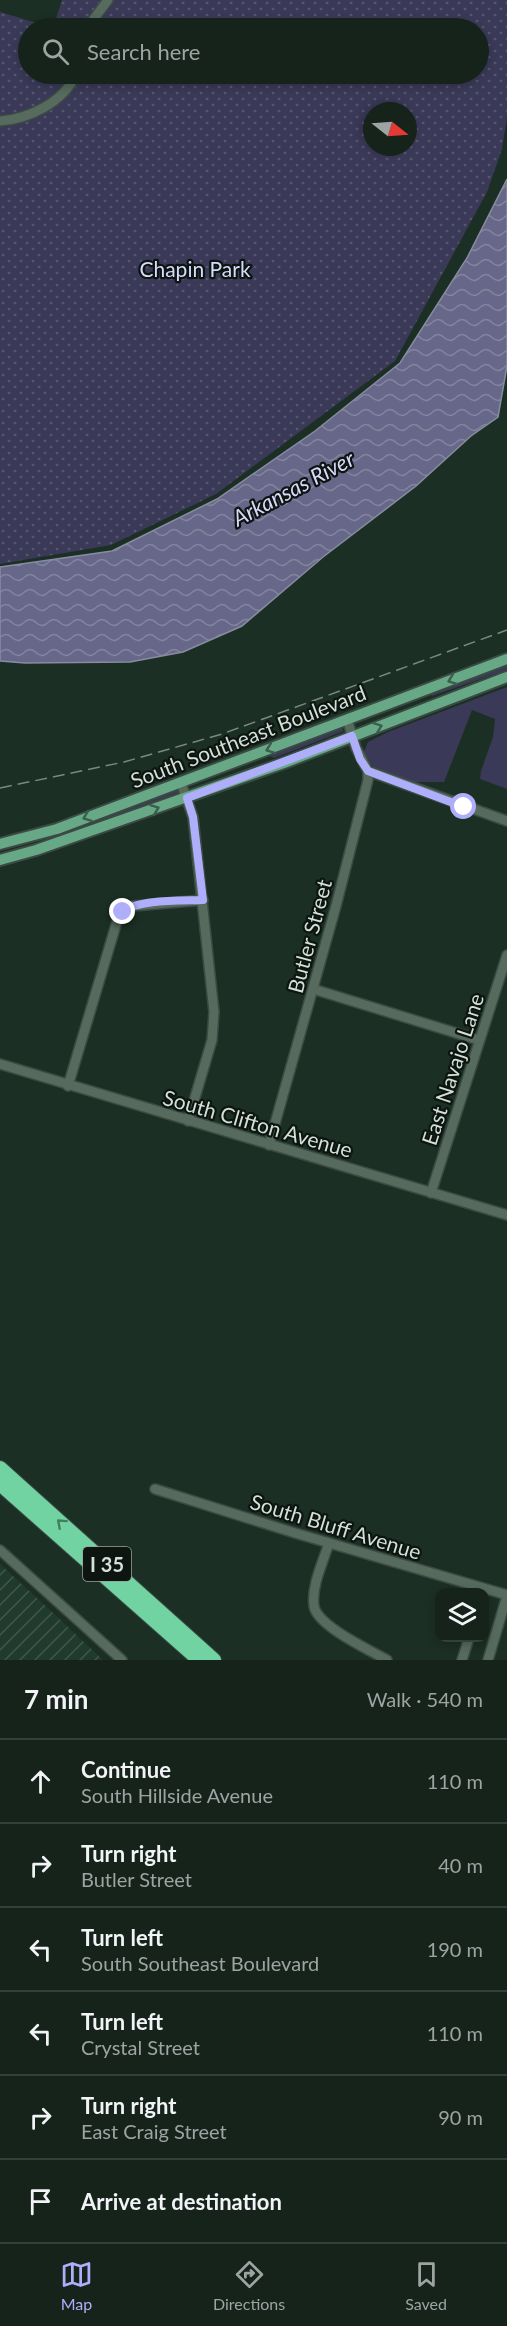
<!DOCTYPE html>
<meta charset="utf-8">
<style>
:root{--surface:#15231b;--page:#222f28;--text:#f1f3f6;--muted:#9da4a3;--line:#34403a;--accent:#aeaefb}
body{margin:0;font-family:Lato,sans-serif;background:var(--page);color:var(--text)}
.controls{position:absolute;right:18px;bottom:18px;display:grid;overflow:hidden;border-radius:12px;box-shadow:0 3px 9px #0003}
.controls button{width:54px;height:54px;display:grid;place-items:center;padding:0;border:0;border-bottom:2px solid var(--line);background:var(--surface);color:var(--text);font:30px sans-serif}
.compass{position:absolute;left:363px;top:102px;width:54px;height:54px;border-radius:50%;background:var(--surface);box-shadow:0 3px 9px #0003;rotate:107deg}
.stop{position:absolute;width:18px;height:18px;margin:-14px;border:4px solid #aeaefb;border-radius:50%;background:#fff}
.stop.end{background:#aeaefb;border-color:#fff;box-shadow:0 2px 6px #0008}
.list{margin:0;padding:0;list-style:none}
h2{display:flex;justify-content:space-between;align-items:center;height:78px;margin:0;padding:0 24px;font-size:26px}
h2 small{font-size:20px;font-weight:400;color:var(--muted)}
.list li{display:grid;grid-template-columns:39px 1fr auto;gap:18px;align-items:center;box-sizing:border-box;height:84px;padding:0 24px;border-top:2px solid var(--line)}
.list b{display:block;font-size:22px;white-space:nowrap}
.list p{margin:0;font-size:20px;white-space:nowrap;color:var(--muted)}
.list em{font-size:20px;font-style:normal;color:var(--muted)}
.icon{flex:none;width:33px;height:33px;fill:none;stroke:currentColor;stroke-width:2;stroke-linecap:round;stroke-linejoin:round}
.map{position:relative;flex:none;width:507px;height:1660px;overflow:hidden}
.search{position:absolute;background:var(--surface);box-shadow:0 3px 9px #0003;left:18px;right:18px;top:18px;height:66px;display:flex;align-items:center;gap:15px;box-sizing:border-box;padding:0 21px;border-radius:33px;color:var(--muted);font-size:22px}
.sheet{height:582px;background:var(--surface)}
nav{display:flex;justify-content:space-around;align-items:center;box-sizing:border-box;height:84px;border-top:2px solid var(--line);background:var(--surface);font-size:16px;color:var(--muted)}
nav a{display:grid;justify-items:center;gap:3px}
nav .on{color:var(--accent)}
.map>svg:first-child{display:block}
.industrial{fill:url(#industrial-furrows)}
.grass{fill:#3a3a58}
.park{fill:url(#park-dots);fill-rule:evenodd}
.water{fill:url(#water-waves);stroke:#888ca1;stroke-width:1.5}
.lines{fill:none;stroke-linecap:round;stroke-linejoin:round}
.minor-casing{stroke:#3b4b43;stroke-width:12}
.major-casing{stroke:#3b4b43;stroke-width:14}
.highway-casing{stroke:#3b4b43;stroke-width:16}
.minor{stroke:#566a5e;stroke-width:9}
.major{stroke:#67a987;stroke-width:10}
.highway{stroke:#72d3a2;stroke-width:14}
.rail{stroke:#7a8981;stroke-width:1.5;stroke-dasharray:12 6;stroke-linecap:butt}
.oneway{stroke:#3a5f4c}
.oneway2{stroke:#447e60}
.route{stroke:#aeaefb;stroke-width:8}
.labels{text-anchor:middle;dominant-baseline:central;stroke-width:4.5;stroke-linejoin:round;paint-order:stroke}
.shield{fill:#0c1510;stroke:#98a29d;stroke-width:1.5}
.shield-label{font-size:20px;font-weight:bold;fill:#d4dfd9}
.park-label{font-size:21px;fill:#d7d9fd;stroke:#0c1510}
.street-label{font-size:21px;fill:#d4dfd9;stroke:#0c1510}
.water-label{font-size:22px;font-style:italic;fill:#d7d9fd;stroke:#0c1510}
</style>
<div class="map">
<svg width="507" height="1660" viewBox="0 0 507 1660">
<defs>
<pattern id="industrial-furrows" width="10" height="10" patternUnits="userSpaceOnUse" patternTransform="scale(1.5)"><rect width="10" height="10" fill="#213a2e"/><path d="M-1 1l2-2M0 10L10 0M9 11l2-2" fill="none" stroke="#40564c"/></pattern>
<pattern id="park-dots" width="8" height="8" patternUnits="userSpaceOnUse" patternTransform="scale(1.5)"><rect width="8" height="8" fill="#3a3a58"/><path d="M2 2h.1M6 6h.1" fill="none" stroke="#56566f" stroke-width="1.8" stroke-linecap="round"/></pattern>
<pattern id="water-waves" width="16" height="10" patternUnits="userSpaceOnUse" patternTransform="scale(1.5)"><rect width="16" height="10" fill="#676889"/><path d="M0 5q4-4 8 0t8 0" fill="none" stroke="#83849e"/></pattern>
</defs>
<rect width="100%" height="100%" fill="#1c2f24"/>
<polygon class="industrial" points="0,1564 51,1611 103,1660 0,1660"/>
<g class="grass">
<polygon points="507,664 507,670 432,696 431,694 441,689"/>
<polygon points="507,687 507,789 480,779 481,771 493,737 495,719 472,710 444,782 412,782 374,768 364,752 368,742 388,732"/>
<polygon points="340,727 344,731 274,758 270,756 272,752"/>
<polygon points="177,788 180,791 178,793 98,822 98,818"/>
</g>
<path class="park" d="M62 0H507V117L502 149 487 192 395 361 216 494 111 545 0 564V12L53 28ZM28 28H478V74H28ZM372 111H408V147H372Z"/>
<polygon class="water" points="507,179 507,366 498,417 471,436 416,486 323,557 242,626 183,652 130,662 25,663 0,661 0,567 112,551 217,499 315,431 400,363 467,258"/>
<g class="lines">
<defs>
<g id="minor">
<polyline points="87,28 108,0"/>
<path d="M0 121C29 119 64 102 76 74"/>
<polyline points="368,771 507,821"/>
<polyline points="181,783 193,817 214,1012 212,1040 188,1121"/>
<polyline points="313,989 479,1040"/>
<polyline points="0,1064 507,1215"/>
<polyline points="68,1086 118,918 127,909 133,906 203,900"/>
<polyline points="269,1145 336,906 368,780 368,771 356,748 347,719"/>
<polyline points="431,1193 507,955"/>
<polyline points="155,1489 295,1533 507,1595"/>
<path d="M329 1543C323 1562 311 1587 314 1606 317 1626 370 1650 387 1660"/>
<polyline points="0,1550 122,1660"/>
<polyline points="462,1660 469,1638"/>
<polyline points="488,1660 507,1596"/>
</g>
<g id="major">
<polyline points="0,844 57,829 507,659"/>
<polyline points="0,860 36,850 284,763 507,677"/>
</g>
<g id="highway">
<polyline points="0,1468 214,1660"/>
<polyline points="0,1484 199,1660"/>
</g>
</defs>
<use href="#minor" class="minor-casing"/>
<use href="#major" class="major-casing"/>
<use href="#highway" class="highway-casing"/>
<use href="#minor" class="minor"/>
<use href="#major" class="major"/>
<use href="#highway" class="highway"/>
<polyline class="rail" points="0,788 124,762 222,734 507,630"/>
</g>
<defs><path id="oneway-chevron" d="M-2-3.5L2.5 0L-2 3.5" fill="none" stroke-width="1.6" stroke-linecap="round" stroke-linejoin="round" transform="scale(1.5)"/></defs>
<g class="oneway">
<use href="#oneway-chevron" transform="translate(452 680) rotate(159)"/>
<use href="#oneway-chevron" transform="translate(378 727) rotate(-21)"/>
<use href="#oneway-chevron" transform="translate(270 749) rotate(159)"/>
<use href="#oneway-chevron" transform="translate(155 809) rotate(-20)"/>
<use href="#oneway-chevron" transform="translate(87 817) rotate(160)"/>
</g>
<use class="oneway2" href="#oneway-chevron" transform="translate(61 1523) rotate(-138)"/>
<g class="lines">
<path class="route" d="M123 912C138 899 182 901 203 900L193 817 187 798 352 736 360 759 368 771 464 807"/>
</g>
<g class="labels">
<rect class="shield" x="83" y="1547" width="48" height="34" rx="4.5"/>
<g class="shield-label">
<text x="107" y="1564">I 35</text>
</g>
<g class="park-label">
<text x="195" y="268">Chapin Park</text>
</g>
<g class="street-label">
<text transform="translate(248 736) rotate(-21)">South Southeast Boulevard</text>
<text transform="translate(309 936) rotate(-75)">Butler Street</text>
<text transform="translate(452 1069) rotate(-72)">East Navajo Lane</text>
<text transform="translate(258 1123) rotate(16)">South Clifton Avenue</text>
<text transform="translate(336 1526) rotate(17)">South Bluff Avenue</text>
</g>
<g class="water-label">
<text transform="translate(293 488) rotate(-28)">Arkansas River</text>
</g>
</g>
</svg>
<div class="controls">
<button><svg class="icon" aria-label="layers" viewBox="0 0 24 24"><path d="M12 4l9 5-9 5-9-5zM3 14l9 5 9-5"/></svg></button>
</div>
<svg class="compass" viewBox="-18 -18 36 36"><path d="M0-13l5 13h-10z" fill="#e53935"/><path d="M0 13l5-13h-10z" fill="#9da4a3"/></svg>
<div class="stop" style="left:464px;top:807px"></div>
<div class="stop end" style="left:123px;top:912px"></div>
<div class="search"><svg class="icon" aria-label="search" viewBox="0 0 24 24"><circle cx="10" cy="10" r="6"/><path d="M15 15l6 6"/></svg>Search here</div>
</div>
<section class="sheet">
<h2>7 min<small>Walk · 540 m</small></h2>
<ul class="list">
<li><svg class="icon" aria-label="ahead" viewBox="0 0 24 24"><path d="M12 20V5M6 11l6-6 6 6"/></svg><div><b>Continue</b><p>South Hillside Avenue</p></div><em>110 m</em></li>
<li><svg class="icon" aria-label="right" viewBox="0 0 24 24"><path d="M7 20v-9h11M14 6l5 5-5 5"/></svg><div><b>Turn right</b><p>Butler Street</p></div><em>40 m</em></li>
<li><svg class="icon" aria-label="left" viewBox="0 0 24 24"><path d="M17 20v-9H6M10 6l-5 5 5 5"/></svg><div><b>Turn left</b><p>South Southeast Boulevard</p></div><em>190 m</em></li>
<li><svg class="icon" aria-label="left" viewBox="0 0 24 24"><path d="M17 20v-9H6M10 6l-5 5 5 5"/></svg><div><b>Turn left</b><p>Crystal Street</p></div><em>110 m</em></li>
<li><svg class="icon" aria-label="right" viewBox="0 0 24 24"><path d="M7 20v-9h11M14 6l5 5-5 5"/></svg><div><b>Turn right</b><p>East Craig Street</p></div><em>90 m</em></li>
<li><svg class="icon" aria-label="arrive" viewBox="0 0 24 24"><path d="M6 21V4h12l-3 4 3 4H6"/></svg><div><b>Arrive at destination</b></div></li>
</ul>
</section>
<nav>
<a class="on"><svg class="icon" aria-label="map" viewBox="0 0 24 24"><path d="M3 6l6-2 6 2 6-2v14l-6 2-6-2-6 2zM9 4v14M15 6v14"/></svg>Map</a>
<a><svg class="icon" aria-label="directions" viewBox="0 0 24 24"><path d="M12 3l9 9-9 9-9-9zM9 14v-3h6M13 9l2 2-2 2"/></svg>Directions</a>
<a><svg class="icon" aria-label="saved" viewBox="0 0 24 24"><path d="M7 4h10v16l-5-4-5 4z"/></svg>Saved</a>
</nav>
